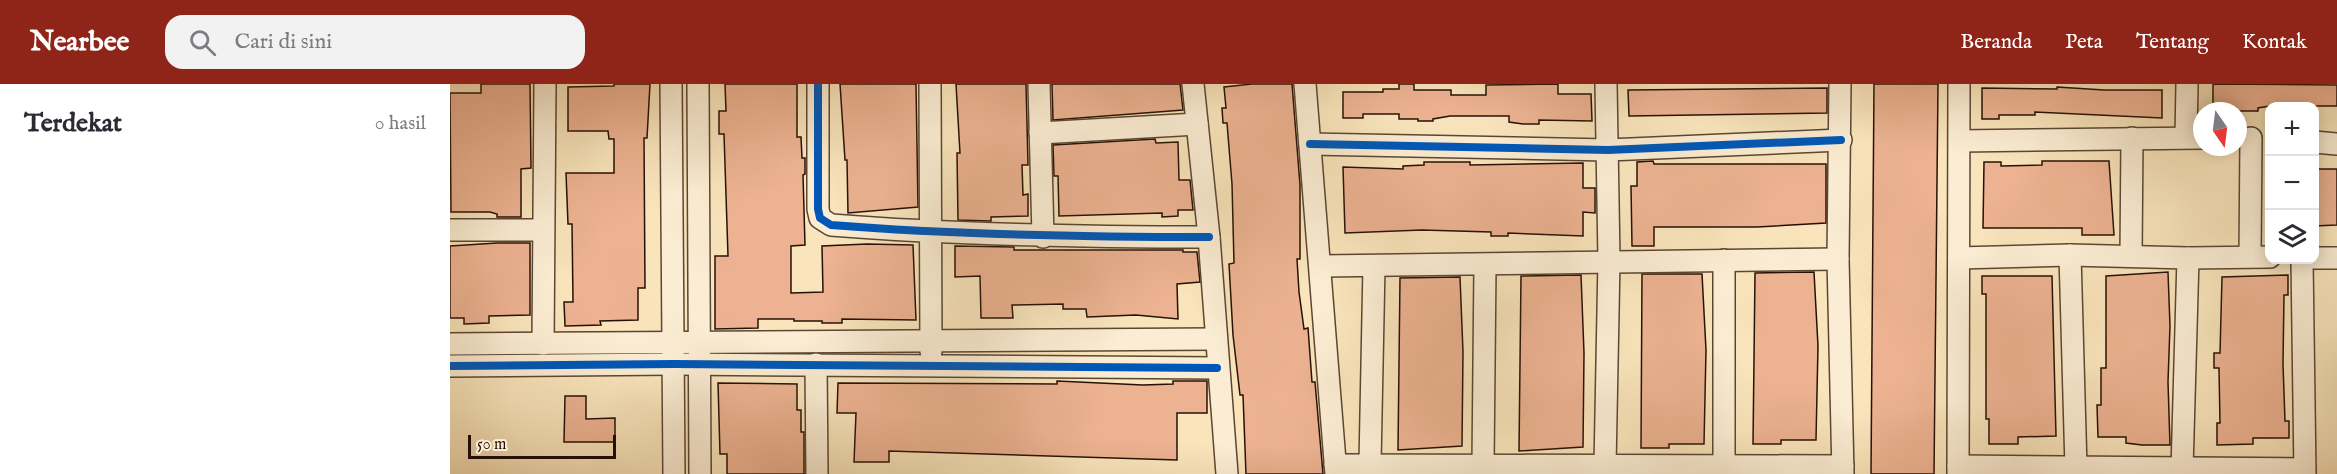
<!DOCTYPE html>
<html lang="id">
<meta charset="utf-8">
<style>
:root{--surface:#fff;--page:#f2f2f3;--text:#2b2b33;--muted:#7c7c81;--line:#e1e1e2;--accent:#8f2418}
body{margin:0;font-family:"IM FELL English",serif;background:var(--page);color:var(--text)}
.controls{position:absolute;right:18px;top:18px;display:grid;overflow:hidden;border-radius:12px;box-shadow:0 3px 15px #0003}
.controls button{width:54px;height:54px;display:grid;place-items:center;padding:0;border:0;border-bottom:2px solid var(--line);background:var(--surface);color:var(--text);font:30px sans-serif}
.compass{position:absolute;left:1743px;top:18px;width:54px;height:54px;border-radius:50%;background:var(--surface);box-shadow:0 3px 15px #0003;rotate:166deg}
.scale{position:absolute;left:18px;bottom:15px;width:148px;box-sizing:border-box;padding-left:6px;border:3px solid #271106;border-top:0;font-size:16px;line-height:21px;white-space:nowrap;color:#271106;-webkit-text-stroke:4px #fbedd3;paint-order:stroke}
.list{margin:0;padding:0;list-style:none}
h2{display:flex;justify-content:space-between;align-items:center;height:78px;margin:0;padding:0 24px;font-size:26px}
h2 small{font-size:20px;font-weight:400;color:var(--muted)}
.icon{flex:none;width:33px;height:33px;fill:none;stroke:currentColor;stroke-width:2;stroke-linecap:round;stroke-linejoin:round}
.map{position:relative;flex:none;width:1887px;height:390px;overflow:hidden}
header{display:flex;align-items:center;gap:36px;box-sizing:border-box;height:84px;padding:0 30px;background:var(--accent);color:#fff}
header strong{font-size:28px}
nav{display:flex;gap:33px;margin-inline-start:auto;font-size:21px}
.search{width:420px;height:54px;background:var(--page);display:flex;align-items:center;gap:15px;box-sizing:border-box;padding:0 21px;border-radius:18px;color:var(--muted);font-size:22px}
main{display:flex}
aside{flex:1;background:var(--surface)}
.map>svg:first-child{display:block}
.building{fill:#ecb291;stroke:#271106;stroke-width:1.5}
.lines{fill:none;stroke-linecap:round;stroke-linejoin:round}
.street-casing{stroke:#5c4633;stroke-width:24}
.street{stroke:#fbedd3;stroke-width:21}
.cycleway-casing{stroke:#fbedd3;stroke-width:11}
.cycleway{stroke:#0057b8;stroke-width:8}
</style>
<header>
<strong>Nearbee</strong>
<div class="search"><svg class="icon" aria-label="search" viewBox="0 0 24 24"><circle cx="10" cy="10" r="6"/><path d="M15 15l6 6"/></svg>Cari di sini</div>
<nav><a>Beranda</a><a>Peta</a><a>Tentang</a><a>Kontak</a></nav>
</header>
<main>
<aside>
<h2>Terdekat<small>0 hasil</small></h2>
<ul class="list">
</ul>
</aside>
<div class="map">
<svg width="1887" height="390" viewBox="0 0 1887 390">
<rect width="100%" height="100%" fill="#f9e4bb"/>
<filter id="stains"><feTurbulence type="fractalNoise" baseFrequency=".00333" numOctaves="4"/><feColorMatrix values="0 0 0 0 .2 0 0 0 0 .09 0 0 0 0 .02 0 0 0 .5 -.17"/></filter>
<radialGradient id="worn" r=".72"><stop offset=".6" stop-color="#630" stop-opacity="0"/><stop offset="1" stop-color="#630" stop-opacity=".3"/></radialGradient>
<g class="building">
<polygon points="31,0 80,0 81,84 71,85 71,133 47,133 47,130 40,128 1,128 0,9 31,9"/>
<polygon points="164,0 200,0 197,54 194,54 195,204 188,204 188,236 150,237 151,241 115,242 114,218 123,218 122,140 118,140 116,89 164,89 164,55 159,55 158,47 118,47 118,3 164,2"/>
<polygon points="275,0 347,0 347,53 351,53 352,74 355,74 355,90 353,91 355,161 341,162 341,209 373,208 372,162 417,160 463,161 466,236 392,235 392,239 372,239 372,237 344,237 344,235 308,235 308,244 265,245 265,172 278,172 274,50 269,50 269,27 276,27"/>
<polygon points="390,0 466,0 468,123 398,129 397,76 395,76"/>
<polygon points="506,0 576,0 578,81 572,81 573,111 578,110 578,132 541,133 541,137 508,136 507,69 510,69"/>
<polygon points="602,0 730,0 733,26 603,36"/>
<polygon points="802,0 842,0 850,101 850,175 847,175 849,208 854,245 858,244 862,298 865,298 873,390 796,390 793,311 790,311 783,251 779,180 784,179 782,100 777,39 773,39 772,24 776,24 774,3"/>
<polygon points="949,0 964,0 964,6 1001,6 1001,11 1036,11 1036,1 1108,0 1108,10 1141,10 1142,37 1089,36 1089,40 1073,40 1059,38 1059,32 1000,32 983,35 983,37 968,37 968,35 949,35 949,30 913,30 913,34 893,34 893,8 933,8 933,5 949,5"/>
<polygon points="1424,0 1488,0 1484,390 1421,390"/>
<polygon points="1763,0 1887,1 1887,22 1820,22 1808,24 1808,27 1763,27"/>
<polygon points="1607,3 1654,6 1712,6 1712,34 1585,28 1585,31 1549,31 1549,35 1532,35 1532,4 1607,5"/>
<polygon points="1377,4 1377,29 1179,32 1178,6"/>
<polygon points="705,55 706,59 728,58 729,96 740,96 743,126 728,126 728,132 712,133 712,129 609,132 608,92 604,92 603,61"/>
<polygon points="1203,77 1204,80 1376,80 1376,139 1307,143 1204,143 1204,162 1182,162 1181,102 1187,102 1187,78"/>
<polygon points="1592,77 1659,77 1664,151 1632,151 1632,144 1533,144 1534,78 1551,78 1551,82 1592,81"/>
<polygon points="974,78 1020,78 1020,81 1133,79 1133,104 1145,104 1145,129 1133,128 1133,152 1058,149 1058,152 1041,152 1041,148 972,146 895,149 893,83 953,85 953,82 974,81"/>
<polygon points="1864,85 1887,85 1887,141 1864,142"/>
<polygon points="47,159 80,159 80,231 39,232 39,239 14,240 14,234 0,234 0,162"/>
<polygon points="505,162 564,163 564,166 733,166 733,168 747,168 750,198 727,200 728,235 686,231 637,233 636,225 613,225 613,220 562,221 563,234 531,234 530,192 505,193"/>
<polygon points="1364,188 1368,262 1366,356 1331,356 1331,360 1303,360 1305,189"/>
<polygon points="1718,188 1720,242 1718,298 1720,361 1692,361 1676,359 1676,353 1648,353 1647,321 1651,321 1651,284 1656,284 1656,192"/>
<polygon points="1192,190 1252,190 1256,266 1254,360 1219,360 1219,364 1191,364"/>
<polygon points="1131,191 1134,269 1133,363 1069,367 1071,192"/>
<polygon points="1838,191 1838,211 1834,211 1833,280 1835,337 1839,337 1839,354 1803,354 1803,360 1767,361 1767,339 1770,339 1769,284 1764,284 1764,269 1770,269 1772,193"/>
<polygon points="1532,192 1602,192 1606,352 1568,353 1568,360 1539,360 1539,335 1536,335 1536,210 1532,210"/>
<polygon points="1010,193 1013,268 1012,362 948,366 950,194"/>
<polygon points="607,297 693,301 723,300 723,297 757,297 757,329 727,329 727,376 439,367 439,378 404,378 406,329 387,329 388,299 607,300"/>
<polygon points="268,299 347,300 347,326 351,326 351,348 354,348 354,390 277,390 277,370 270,370"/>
<polygon points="115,312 136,312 136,335 165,334 165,358 114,358"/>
</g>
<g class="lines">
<defs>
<g id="street">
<polyline points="221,0 224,390"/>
<polyline points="248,0 250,390"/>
<path d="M368 0V125L370 134 381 141C507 151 632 153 759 153"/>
<polyline points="480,0 481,268"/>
<polyline points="589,0 593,153"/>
<polyline points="743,0 759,153 777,390"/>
<polyline points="855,0 886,390"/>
<polyline points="1390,0 1388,175 1393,390"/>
<polyline points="590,49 747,40"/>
<polyline points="1736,53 1737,0"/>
<polyline points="1510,57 1752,54"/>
<polyline points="1864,58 1887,60"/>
<polyline points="860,60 1158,66 1391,56"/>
<polyline points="0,146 93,146"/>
<polyline points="1620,171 1626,384"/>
<polyline points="1681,172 1682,54"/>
<polyline points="1800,172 1801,54"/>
<polyline points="1509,174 1620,171 1738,174 1820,173"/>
<polyline points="1864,174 1887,174"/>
<polyline points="1852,176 1855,390"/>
<polyline points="872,182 1388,175"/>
<polyline points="0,260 765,255"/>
<polyline points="93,260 95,0"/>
<polyline points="366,280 367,390"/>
<polyline points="0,282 224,280 767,284"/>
<polyline points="920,379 924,182"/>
<polyline points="1033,380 1035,181"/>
<polyline points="885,381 1393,382"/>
<polyline points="1274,381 1274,176"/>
<polyline points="1155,382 1159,176 1156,0"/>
<polyline points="1508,382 1854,385"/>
<polyline points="1732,385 1738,174"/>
<polyline points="1508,390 1509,0"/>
</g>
</defs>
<use href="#street" class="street-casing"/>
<use href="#street" class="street"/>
<defs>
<g id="cycleway">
<path d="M368 0V125L370 134 381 141C507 151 632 153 759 153"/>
<polyline points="860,60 1158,66 1391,56"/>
<polyline points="0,282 224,280 767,284"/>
</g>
</defs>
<use href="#cycleway" class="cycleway-casing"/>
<use href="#cycleway" class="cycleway"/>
</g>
<rect width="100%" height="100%" filter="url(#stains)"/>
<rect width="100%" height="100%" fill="url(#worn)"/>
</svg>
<div class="controls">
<button>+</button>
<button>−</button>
<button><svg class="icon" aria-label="layers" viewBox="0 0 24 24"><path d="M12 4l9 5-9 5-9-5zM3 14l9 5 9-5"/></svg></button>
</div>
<svg class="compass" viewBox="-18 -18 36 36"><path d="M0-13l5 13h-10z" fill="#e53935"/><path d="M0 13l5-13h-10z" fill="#7c7c81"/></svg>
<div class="scale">50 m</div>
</div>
</main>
